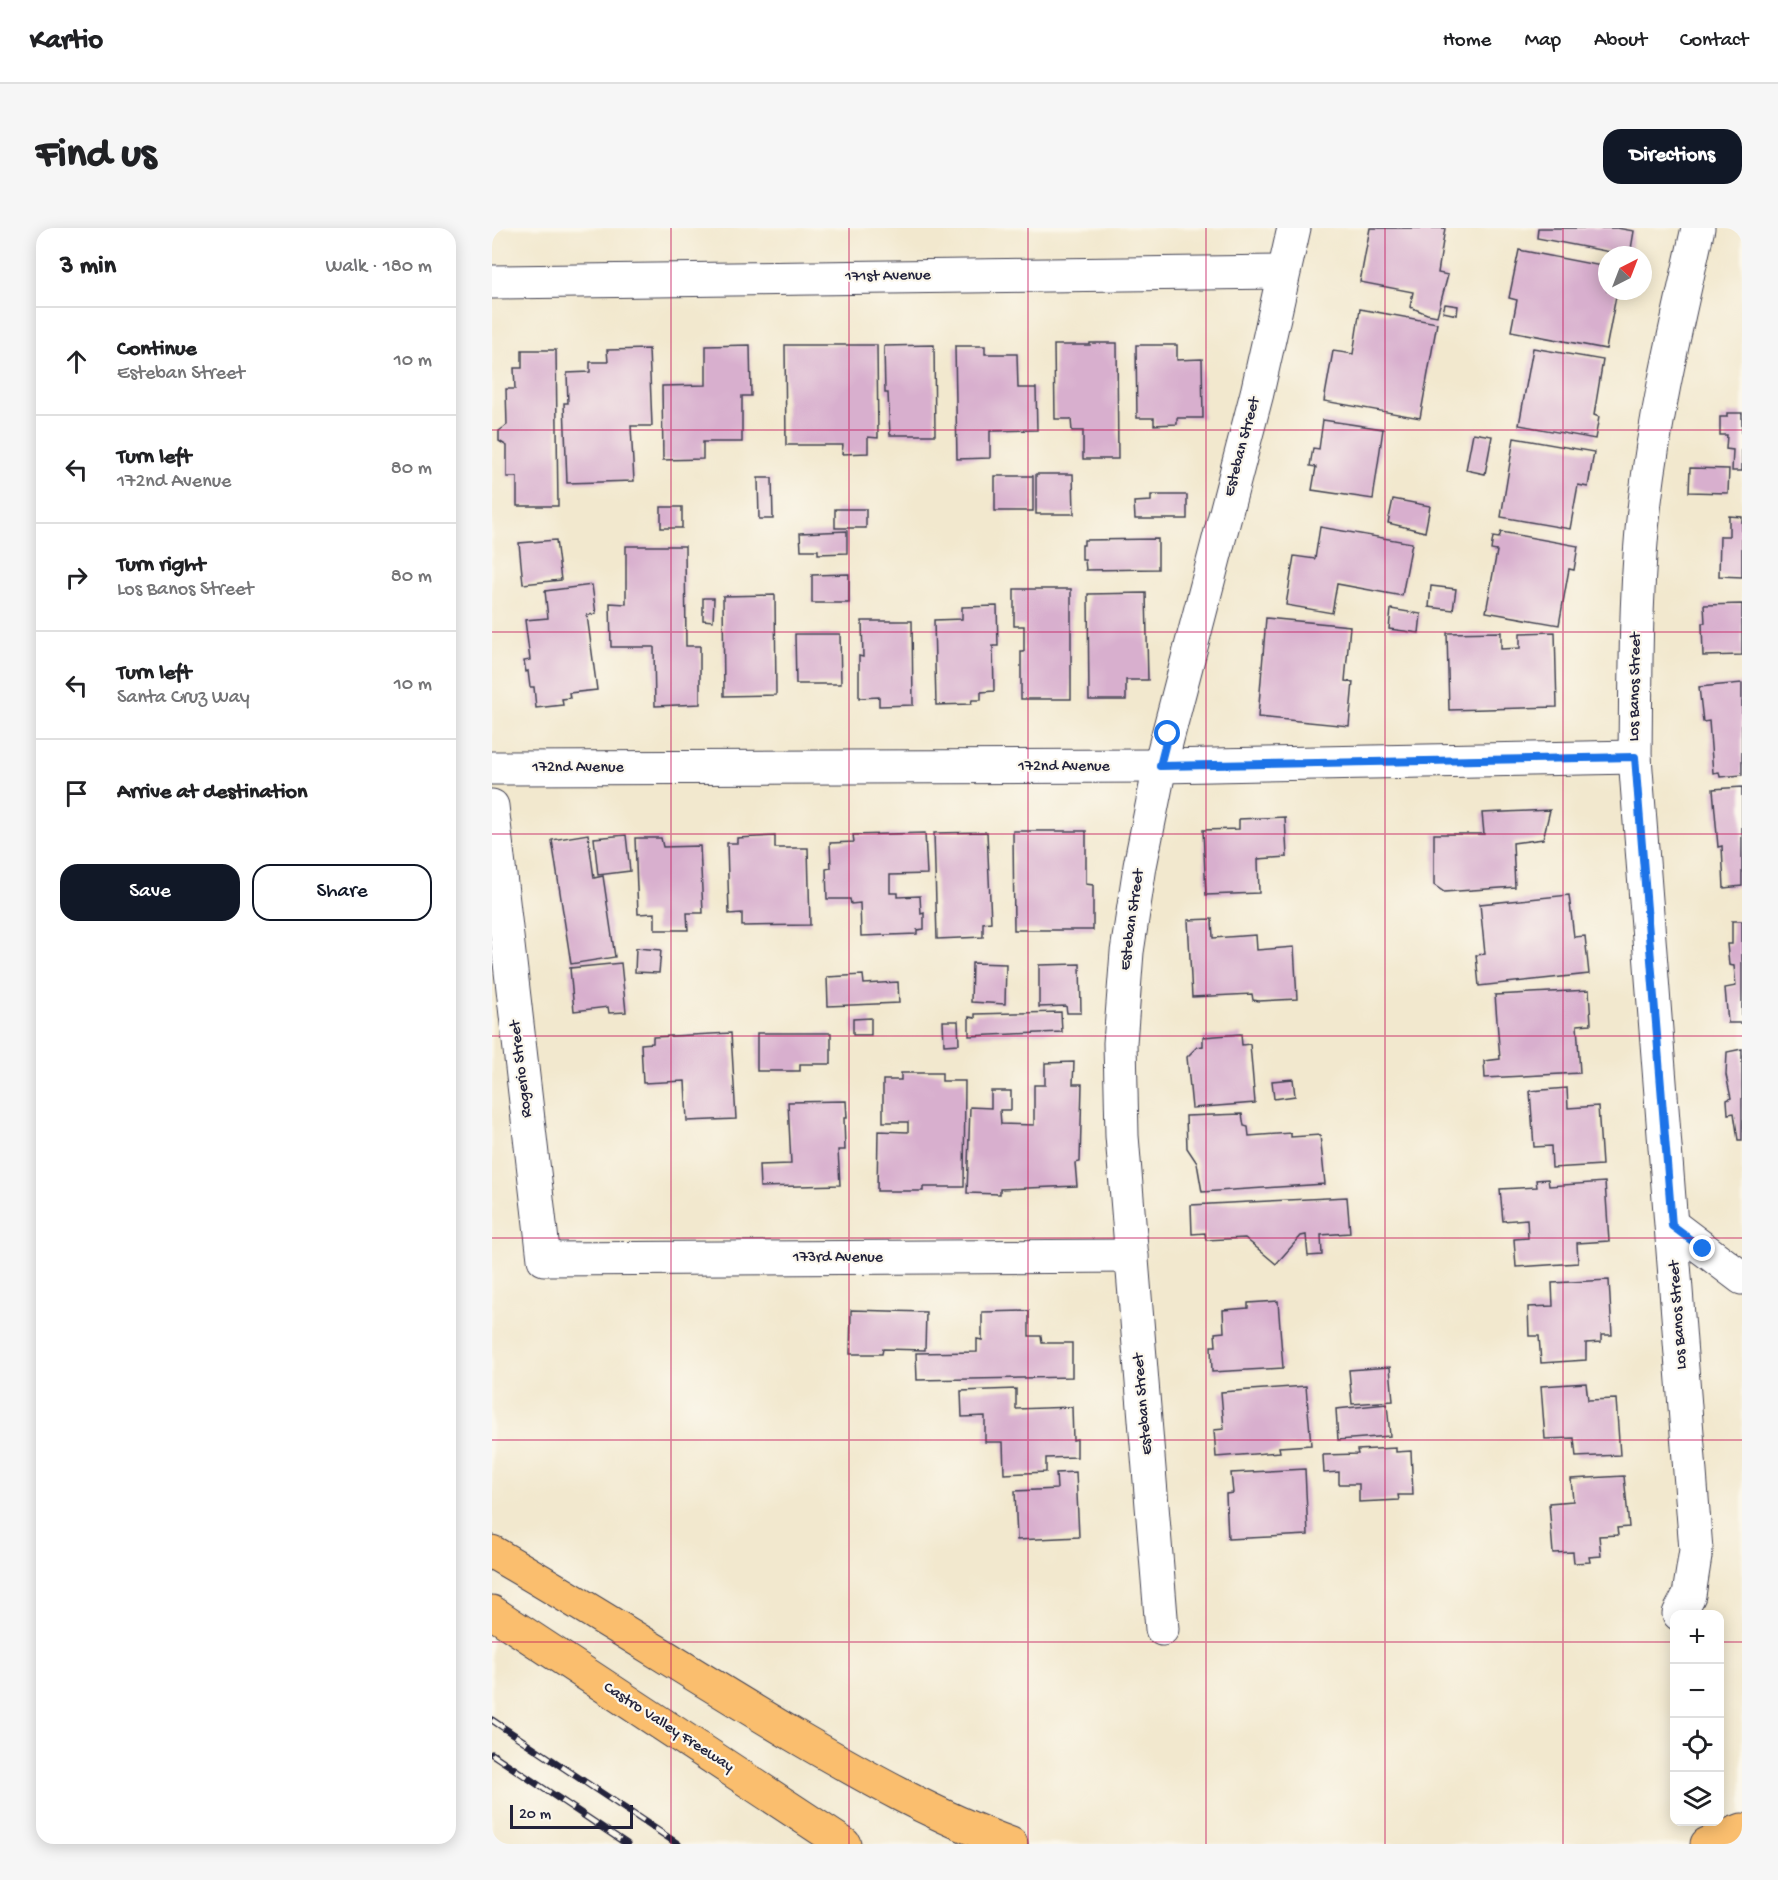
<!DOCTYPE html>
<meta charset="utf-8">
<style>
:root{--surface:#fff;--page:#f6f6f6;--text:#202124;--muted:#757577;--line:#e0e0e0;--accent:#111827}
body{margin:0;font-family:"Gochi Hand",sans-serif;background:var(--page);color:var(--text)}
.controls{position:absolute;right:18px;bottom:18px;display:grid;overflow:hidden;border-radius:12px;box-shadow:0 3px 15px #0003}
.controls button{width:54px;height:54px;display:grid;place-items:center;padding:0;border:0;border-bottom:2px solid var(--line);background:var(--surface);color:var(--text);font:30px sans-serif}
.compass{position:absolute;left:1106px;top:18px;width:54px;height:54px;border-radius:50%;background:var(--surface);box-shadow:0 3px 15px #0003;rotate:42deg}
.scale{position:absolute;left:18px;bottom:15px;width:123px;box-sizing:border-box;padding-left:6px;border:3px solid #22223b;border-top:0;font-size:16px;line-height:21px;white-space:nowrap;color:#22223b;-webkit-text-stroke:4px #fbf7ec;paint-order:stroke}
.stop{position:absolute;width:18px;height:18px;margin:-14px;border:4px solid #1a73e8;border-radius:50%;background:#fff}
.stop.end{background:#1a73e8;border-color:#fff;box-shadow:0 2px 6px #0008}
.list{margin:0;padding:0;list-style:none}
h2{display:flex;justify-content:space-between;align-items:center;height:78px;margin:0;padding:0 24px;font-size:26px}
h2 small{font-size:20px;font-weight:400;color:var(--muted)}
.list li{display:grid;grid-template-columns:39px 1fr auto;gap:18px;align-items:center;box-sizing:border-box;height:108px;padding:0 24px;border-top:2px solid var(--line)}
.list b{display:block;font-size:22px;white-space:nowrap}
.list p{margin:0;font-size:20px;white-space:nowrap;color:var(--muted)}
.list em{font-size:20px;font-style:normal;color:var(--muted)}
.actions{display:flex;gap:12px;padding:18px 24px}
.actions a{flex:1;padding:14px 0;border:2px solid var(--accent);border-radius:18px;text-align:center;font-size:21px;color:var(--accent)}
.actions .main{background:var(--accent);color:#fff}
.icon{flex:none;width:33px;height:33px;fill:none;stroke:currentColor;stroke-width:2;stroke-linecap:round;stroke-linejoin:round}
.map{position:relative;flex:none;width:1250px;height:1616px;overflow:hidden;border-radius:18px}
header{display:flex;align-items:center;gap:36px;box-sizing:border-box;height:84px;padding:0 30px;background:var(--surface);border-bottom:2px solid var(--line)}
header strong{font-size:28px}
nav{display:flex;gap:33px;margin-inline-start:auto;font-size:21px}
.intro{display:flex;align-items:center;justify-content:space-between;box-sizing:border-box;height:144px;padding:0 36px}
h1{margin:0;font-size:42px}
.button{padding:15px 27px;border-radius:18px;background:var(--accent);color:#fff;font-size:21px;font-weight:700}
main{display:flex;gap:36px;padding:0 36px}
aside{flex:1;background:var(--surface);border-radius:18px;box-shadow:0 3px 15px #0003}
.map>svg:first-child{display:block}
.building{fill:#d8afce}
.lines{fill:none;stroke-linecap:round;stroke-linejoin:round}
.minor-casing{stroke:#414051;stroke-width:35}
.motorway-casing{stroke:#414051;stroke-width:35}
.minor{stroke:#fff;stroke-width:33}
.motorway{stroke:#fabe6e;stroke-width:33}
.rail-casing{stroke:#22223b;stroke-width:7}
.rail{stroke:#fbf7ec;stroke-width:4.5;stroke-dasharray:14;stroke-linecap:butt}
.route{stroke:#1a73e8;stroke-width:8}
.grid{fill:none;stroke:#c2185b;stroke-width:1.5;stroke-opacity:0.55}
.labels{text-anchor:middle;dominant-baseline:central;stroke-width:4.5;stroke-linejoin:round;paint-order:stroke}
.street-label{font-size:16px;fill:#22223b;stroke:#fbf7ec}
</style>
<header>
<strong>Kartio</strong>
<nav><a>Home</a><a>Map</a><a>About</a><a>Contact</a></nav>
</header>
<div class="intro"><h1>Find us</h1><a class="button">Directions</a></div>
<main>
<aside>
<h2>3 min<small>Walk · 180 m</small></h2>
<ul class="list">
<li><svg class="icon" aria-label="ahead" viewBox="0 0 24 24"><path d="M12 20V5M6 11l6-6 6 6"/></svg><div><b>Continue</b><p>Esteban Street</p></div><em>10 m</em></li>
<li><svg class="icon" aria-label="left" viewBox="0 0 24 24"><path d="M17 20v-9H6M10 6l-5 5 5 5"/></svg><div><b>Turn left</b><p>172nd Avenue</p></div><em>80 m</em></li>
<li><svg class="icon" aria-label="right" viewBox="0 0 24 24"><path d="M7 20v-9h11M14 6l5 5-5 5"/></svg><div><b>Turn right</b><p>Los Banos Street</p></div><em>80 m</em></li>
<li><svg class="icon" aria-label="left" viewBox="0 0 24 24"><path d="M17 20v-9H6M10 6l-5 5 5 5"/></svg><div><b>Turn left</b><p>Santa Cruz Way</p></div><em>10 m</em></li>
<li><svg class="icon" aria-label="arrive" viewBox="0 0 24 24"><path d="M6 21V4h12l-3 4 3 4H6"/></svg><div><b>Arrive at destination</b></div></li>
</ul>
<div class="actions"><a class="main">Save</a><a>Share</a></div>
</aside>
<div class="map">
<svg width="1250" height="1616" viewBox="0 0 1250 1616">
<rect width="100%" height="100%" fill="#fbf7ec"/>
<filter id="ink" filterUnits="userSpaceOnUse"><feTurbulence type="fractalNoise" baseFrequency=".0167" numOctaves="2"/><feDisplacementMap in="SourceGraphic" scale="12" xChannelSelector="R" yChannelSelector="G"/><feConvolveMatrix kernelMatrix="1 2 1 2 8 2 1 2 1" color-interpolation-filters="sRGB"/></filter>
<filter id="wash" filterUnits="userSpaceOnUse"><feTurbulence type="fractalNoise" baseFrequency=".008" numOctaves="4" result="noise"/><feDisplacementMap in="SourceGraphic" scale="24" xChannelSelector="R" yChannelSelector="G"/><feGaussianBlur stdDeviation="1.35" result="paint"/><feColorMatrix in="noise" values="0 0 0 0 0 0 0 0 0 0 0 0 0 0 0 0 0 1.4 0 .05"/><feComposite in="paint" operator="in"/></filter>
<g filter="url(#wash)">
<rect width="100%" height="100%" fill="#f2e8ce"/>
<g id="blocks">
<g class="building">
<polygon points="878,0 953,0 946,45 956,47 945,88 935,86 918,79 921,64 868,54"/>
<polygon points="1046,0 1125,0 1142,3 1138,27 1134,27 1045,10"/>
<polygon points="1027,22 1115,39 1115,63 1125,63 1114,121 1019,103 1025,72 1017,70"/>
<polygon points="953,76 966,78 965,87 951,84"/>
<polygon points="868,81 945,95 928,190 832,173 841,123 861,126"/>
<polygon points="598,115 625,115 626,231 591,231 591,203 580,203 579,191 563,191 562,117 598,117"/>
<polygon points="258,117 259,168 250,168 250,214 211,214 211,231 171,232 170,158 214,157 214,118"/>
<polygon points="293,117 385,117 386,210 376,209 376,225 350,226 351,217 294,217"/>
<polygon points="442,117 443,207 398,207 396,165 393,165 392,118"/>
<polygon points="644,117 685,117 685,132 710,131 711,190 685,190 685,196 662,197 662,190 645,190"/>
<polygon points="463,118 493,118 493,126 525,126 526,160 544,160 545,202 498,203 498,230 465,231"/>
<polygon points="1041,120 1111,132 1102,187 1107,189 1103,211 1027,197"/>
<polygon points="157,121 160,198 139,198 142,253 75,255 72,175 76,175 75,145 98,144 98,134 116,134 115,122"/>
<polygon points="30,122 64,122 66,278 25,278 25,249 15,249 15,218 7,213 7,203 15,197 14,161 23,161 22,140 30,140"/>
<polygon points="1235,185 1250,185 1250,243 1240,243 1241,222 1234,221 1235,207 1228,207 1228,189 1235,189"/>
<polygon points="831,192 891,201 881,271 820,262 824,239 818,238 821,220 827,221"/>
<polygon points="981,205 1000,208 993,246 974,242"/>
<polygon points="1022,210 1102,224 1096,259 1086,257 1078,301 1009,289"/>
<polygon points="1198,240 1237,241 1236,265 1197,264"/>
<polygon points="544,246 581,246 582,286 544,286"/>
<rect x="503" y="248" width="38" height="35"/>
<polygon points="266,250 280,250 281,291 267,291"/>
<polygon points="659,267 695,267 695,291 643,291 642,274 659,273"/>
<polygon points="901,271 938,278 933,304 896,295"/>
<rect x="169" y="279" width="21" height="21"/>
<rect x="343" y="281" width="31" height="19"/>
<polygon points="1237,288 1250,289 1250,349 1227,348 1228,308 1237,308"/>
<polygon points="828,299 920,315 910,368 845,356 840,385 794,377 802,328 823,331"/>
<polygon points="355,303 355,325 326,326 326,322 309,322 308,305"/>
<polygon points="1009,304 1086,318 1082,342 1077,341 1067,397 994,384 1005,323 999,322 1001,309 1007,310"/>
<polygon points="666,311 666,341 594,342 593,332 590,332 590,317 592,317 592,312"/>
<polygon points="64,312 69,352 31,356 27,315"/>
<polygon points="134,318 193,318 194,418 208,418 208,476 163,478 162,419 119,419 118,375 134,376"/>
<polygon points="357,346 357,375 320,375 320,347"/>
<polygon points="100,357 104,386 95,387 105,462 77,465 78,470 70,471 71,477 44,480 42,459 38,459 36,443 34,444 32,433 38,432 33,392 56,390 53,363"/>
<polygon points="939,358 964,361 961,382 937,379"/>
<polygon points="522,361 579,361 579,471 529,471 529,424 532,424 532,398 522,398"/>
<polygon points="654,365 656,452 634,452 634,472 597,472 596,366"/>
<polygon points="283,367 284,467 232,468 231,368"/>
<polygon points="211,370 222,370 221,393 211,392"/>
<polygon points="1250,376 1250,427 1211,428 1210,395 1213,395 1212,377"/>
<polygon points="505,378 506,418 501,418 502,463 489,464 489,472 480,472 479,476 444,477 442,392 470,391 470,379"/>
<polygon points="899,381 929,386 927,405 897,401"/>
<polygon points="774,390 858,398 853,453 861,454 857,498 766,489"/>
<polygon points="370,393 420,393 421,477 387,478 387,469 367,470 367,428 371,429"/>
<polygon points="1009,404 1009,421 1028,420 1028,405 1063,404 1065,479 957,482 955,405"/>
<polygon points="303,406 348,406 349,456 304,456"/>
<polygon points="1250,455 1250,547 1228,549 1227,544 1221,545 1217,493 1211,494 1207,459"/>
<polygon points="1250,559 1250,658 1232,660 1230,618 1226,619 1221,561"/>
<polygon points="1058,582 1051,611 1021,615 1023,659 952,664 942,657 942,606 992,606 990,585"/>
<polygon points="793,589 795,629 766,631 767,665 714,667 711,602 747,601 747,591"/>
<polygon points="521,603 594,603 594,656 601,657 601,702 522,702"/>
<polygon points="495,604 499,694 491,695 491,709 445,711 442,605"/>
<polygon points="433,605 435,646 398,647 398,665 406,665 406,669 428,668 429,686 432,685 432,701 425,702 425,706 369,708 368,675 359,676 358,671 335,671 334,641 339,640 338,615 362,614 361,607"/>
<polygon points="96,606 102,650 111,648 123,729 79,736 60,612"/>
<polygon points="134,607 138,643 106,647 102,610"/>
<polygon points="283,608 283,620 316,620 318,697 250,698 250,685 237,686 235,615 245,615 245,610"/>
<polygon points="143,610 169,610 171,619 208,618 211,685 195,685 196,702 163,702 163,685 146,686"/>
<polygon points="1077,667 1082,709 1093,708 1097,746 987,758 984,727 993,726 988,676"/>
<polygon points="720,691 721,710 764,707 765,722 802,719 805,771 767,773 761,772 760,766 700,769 696,692"/>
<polygon points="1240,693 1250,693 1250,795 1236,795 1233,760 1244,758 1242,738 1237,737 1235,716 1240,716"/>
<polygon points="144,720 169,722 167,745 143,744"/>
<polygon points="129,735 134,784 117,785 116,779 82,783 78,740"/>
<polygon points="480,735 514,736 513,776 479,774"/>
<polygon points="588,736 589,785 575,785 574,778 547,779 547,737"/>
<polygon points="371,747 372,756 406,754 407,775 336,778 335,749"/>
<polygon points="1097,762 1099,796 1085,797 1088,845 993,850 992,833 1008,831 1003,767"/>
<polygon points="569,784 570,804 477,808 477,789 483,790 483,786"/>
<polygon points="379,790 379,807 361,807 361,791"/>
<polygon points="451,793 466,793 467,816 452,817"/>
<polygon points="239,805 244,891 195,893 193,853 151,855 149,816 161,815 161,809"/>
<polygon points="265,805 339,805 339,836 308,836 308,843 265,843"/>
<polygon points="749,806 750,817 758,816 763,875 700,880 695,829 705,819 711,818 711,809"/>
<polygon points="1250,821 1250,912 1246,912 1242,885 1236,886 1235,872 1239,870 1234,847 1235,824"/>
<polygon points="582,834 581,856 590,856 588,934 583,935 585,958 508,961 508,966 475,965 478,879 499,880 499,863 519,863 519,882 508,882 509,896 542,897 542,857 553,857 553,835"/>
<polygon points="409,845 450,845 450,853 473,853 472,959 431,959 431,963 385,963 386,903 416,904 416,894 391,894 391,852 409,852"/>
<polygon points="801,851 803,868 782,871 780,853"/>
<polygon points="1075,860 1076,880 1106,878 1110,937 1060,940 1059,918 1042,919 1038,863"/>
<polygon points="354,873 355,890 352,890 353,922 346,922 348,957 268,959 267,937 299,936 296,874"/>
<polygon points="750,886 752,898 756,899 757,908 799,905 799,909 828,907 833,956 710,964 705,935 695,920 694,888"/>
<polygon points="1056,951 1057,958 1113,954 1117,1013 1085,1015 1086,1035 1024,1039 1022,1011 1036,1010 1035,991 1011,993 1008,961 1045,959 1044,952"/>
<polygon points="855,969 858,1005 829,1007 830,1027 816,1028 814,1007 809,1008 784,1036 753,1010 714,1012 713,1005 700,1006 699,977"/>
<polygon points="1117,1052 1120,1107 1109,1107 1109,1114 1094,1115 1094,1132 1049,1135 1047,1108 1037,1108 1036,1079 1061,1078 1060,1055"/>
<polygon points="786,1073 791,1140 720,1144 719,1118 724,1118 723,1105 732,1104 731,1082 756,1080 756,1075"/>
<polygon points="359,1082 434,1084 433,1122 391,1121 390,1126 358,1126"/>
<polygon points="537,1083 537,1108 549,1108 550,1115 580,1115 580,1149 425,1152 424,1125 485,1124 485,1111 490,1112 490,1084"/>
<polygon points="898,1139 901,1173 860,1176 857,1142"/>
<polygon points="1094,1155 1096,1172 1124,1171 1128,1227 1084,1229 1082,1210 1053,1211 1049,1158"/>
<polygon points="814,1158 819,1217 787,1219 788,1224 724,1229 722,1202 732,1201 729,1164"/>
<polygon points="524,1161 524,1181 580,1179 581,1212 585,1211 585,1229 554,1230 554,1244 512,1246 511,1214 493,1214 493,1188 470,1189 469,1163"/>
<polygon points="895,1176 898,1208 846,1212 844,1181"/>
<polygon points="904,1220 904,1224 919,1223 921,1267 906,1267 907,1272 867,1274 867,1256 847,1256 847,1244 832,1245 831,1227 866,1226 865,1222"/>
<polygon points="813,1241 816,1307 736,1311 734,1266 741,1265 739,1245"/>
<polygon points="584,1244 587,1309 525,1312 523,1263 565,1261 564,1245"/>
<polygon points="1132,1248 1137,1299 1125,1300 1126,1307 1107,1308 1109,1328 1097,1329 1098,1334 1082,1335 1081,1324 1061,1325 1057,1275 1081,1273 1079,1251"/>
</g>
</g>
</g>
<g filter="url(#ink)">
<use href="#blocks" fill-opacity="0" stroke="#414051" stroke-width="1.5"/>
<g class="lines">
<defs>
<g id="minor">
<polyline points="0,54 791,44"/>
<polyline points="0,540 668,538 1143,529"/>
<polyline points="0,578 52,1031 640,1028"/>
<polyline points="1180,997 1250,1050"/>
<path d="M1187 1386 1197 1367 1204 1322 1143 529C1144 444 1143 358 1153 273 1164 181 1186 91 1206 0"/>
<polyline points="670,1401 630,908 628,815 635,724 648,638 668,538 765,165 802,0"/>
</g>
<g id="motorway">
<path d="M0 1324C101 1382 199 1446 300 1506 370 1547 442 1588 519 1616"/>
<polyline points="0,1384 352,1616"/>
<polyline points="1215,1616 1250,1602"/>
</g>
</defs>
<use href="#minor" class="minor-casing"/>
<use href="#motorway" class="motorway-casing"/>
<use href="#minor" class="minor"/>
<use href="#motorway" class="motorway"/>
<defs>
<g id="rail">
<polyline points="0,1492 186,1616"/>
<polyline points="0,1526 135,1616"/>
</g>
</defs>
<use href="#rail" class="rail-casing"/>
<use href="#rail" class="rail"/>
</g>
</g>
<g class="lines" filter="url(#ink)">
<polyline class="route" points="676,506 668,538 1143,529 1180,998 1211,1021"/>
</g>
<path class="grid" d="M179 0V1616M357 0V1616M536 0V1616M714 0V1616M893 0V1616M1071 0V1616M0 202H1250M0 404H1250M0 606H1250M0 808H1250M0 1010H1250M0 1212H1250M0 1414H1182M1228 1414H1250"/>
<g class="labels">
<g class="street-label">
<text transform="translate(396 49) rotate(-1)">171st Avenue</text>
<text transform="translate(751 219) rotate(-75)">Esteban Street</text>
<text transform="translate(1144 459) rotate(-89)">Los Banos Street</text>
<text x="572" y="539">172nd Avenue</text>
<text x="86" y="540">172nd Avenue</text>
<text transform="translate(641 692) rotate(-82)">Esteban Street</text>
<text transform="translate(30 841) rotate(-97)">Rogerio Street</text>
<text x="346" y="1030">173rd Avenue</text>
<text transform="translate(1187 1087) rotate(-94)">Los Banos Street</text>
<text transform="translate(652 1176) rotate(-95)">Esteban Street</text>
<text transform="translate(176 1500) rotate(33)">Castro Valley Freeway</text>
</g>
</g>
</svg>
<div class="controls">
<button>+</button>
<button>−</button>
<button><svg class="icon" aria-label="locate" viewBox="0 0 24 24"><circle cx="12" cy="12" r="6"/><path d="M12 2v4M12 18v4M2 12h4M18 12h4"/></svg></button>
<button><svg class="icon" aria-label="layers" viewBox="0 0 24 24"><path d="M12 4l9 5-9 5-9-5zM3 14l9 5 9-5"/></svg></button>
</div>
<svg class="compass" viewBox="-18 -18 36 36"><path d="M0-13l5 13h-10z" fill="#e53935"/><path d="M0 13l5-13h-10z" fill="#757577"/></svg>
<div class="scale">20 m</div>
<div class="stop" style="left:676px;top:506px"></div>
<div class="stop end" style="left:1211px;top:1021px"></div>
</div>
</main>
